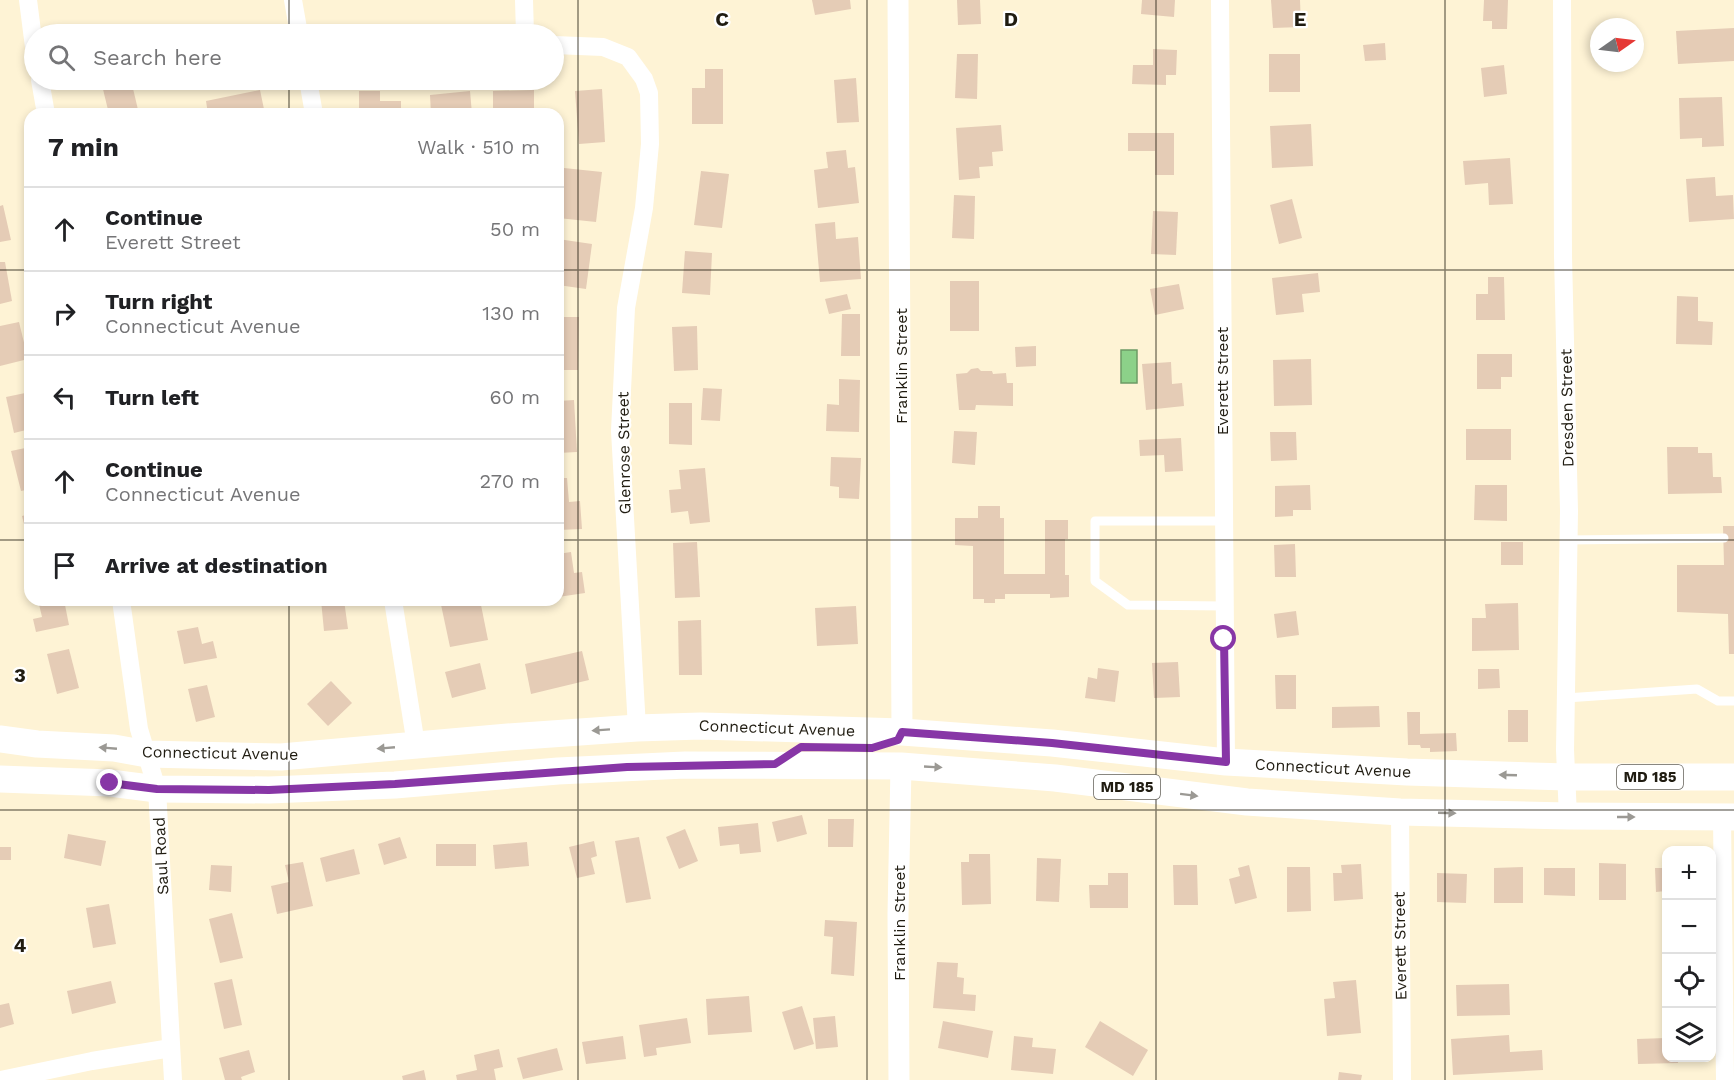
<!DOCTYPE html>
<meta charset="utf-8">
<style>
:root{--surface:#fff;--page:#f2f2f2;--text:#202124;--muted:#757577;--line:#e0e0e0}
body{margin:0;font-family:"Work Sans",sans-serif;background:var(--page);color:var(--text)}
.controls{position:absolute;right:18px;bottom:18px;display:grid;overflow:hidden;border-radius:12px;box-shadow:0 3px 9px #0003}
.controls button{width:54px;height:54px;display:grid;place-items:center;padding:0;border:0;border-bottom:2px solid var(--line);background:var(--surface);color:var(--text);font:30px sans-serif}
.compass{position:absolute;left:1590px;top:18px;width:54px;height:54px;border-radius:50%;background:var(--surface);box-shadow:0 3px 9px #0003;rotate:76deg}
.stop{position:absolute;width:18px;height:18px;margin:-14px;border:4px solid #8736a6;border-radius:50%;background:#fff}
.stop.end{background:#8736a6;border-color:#fff;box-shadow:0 2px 6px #0008}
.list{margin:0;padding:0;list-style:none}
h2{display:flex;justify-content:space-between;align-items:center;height:78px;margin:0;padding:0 24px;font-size:26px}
h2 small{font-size:20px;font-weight:400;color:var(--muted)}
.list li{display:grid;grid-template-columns:39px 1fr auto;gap:18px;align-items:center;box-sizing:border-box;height:84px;padding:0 24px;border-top:2px solid var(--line)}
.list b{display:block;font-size:22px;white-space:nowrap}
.list p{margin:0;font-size:20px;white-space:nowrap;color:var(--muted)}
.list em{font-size:20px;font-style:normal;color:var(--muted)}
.icon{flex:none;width:33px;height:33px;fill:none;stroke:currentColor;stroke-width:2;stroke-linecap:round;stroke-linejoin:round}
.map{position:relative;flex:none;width:1734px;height:1080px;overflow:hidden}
.search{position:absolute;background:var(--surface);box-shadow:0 3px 9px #0003;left:24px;top:24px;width:540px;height:66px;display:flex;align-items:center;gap:15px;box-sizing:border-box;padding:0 21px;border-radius:33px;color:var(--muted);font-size:22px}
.panel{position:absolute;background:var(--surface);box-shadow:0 3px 9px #0003;left:24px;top:108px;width:540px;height:498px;border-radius:18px}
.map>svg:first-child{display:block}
.water{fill:#8cd189;stroke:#6c9b65;stroke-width:1.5}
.building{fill:#e5ccb6}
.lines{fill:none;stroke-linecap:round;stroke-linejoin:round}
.service{stroke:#fff;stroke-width:9}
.minor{stroke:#fff;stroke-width:18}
.tertiary{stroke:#fff;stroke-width:21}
.primary{stroke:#fff;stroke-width:27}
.oneway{fill:#9b9994}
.route{stroke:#8736a6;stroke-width:8}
.grid{fill:none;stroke:#201c11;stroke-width:1.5;stroke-opacity:0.55}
.labels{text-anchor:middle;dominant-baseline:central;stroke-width:4.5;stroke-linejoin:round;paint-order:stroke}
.shield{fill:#fff;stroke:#636058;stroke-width:1.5}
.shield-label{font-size:15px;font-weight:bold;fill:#201c11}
.street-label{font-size:16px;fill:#201c11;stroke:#fff}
.grid-label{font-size:20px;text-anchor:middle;font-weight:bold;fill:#201c11;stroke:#fff;stroke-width:4.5;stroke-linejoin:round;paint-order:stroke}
</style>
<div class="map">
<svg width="1734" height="1080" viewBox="0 0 1734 1080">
<rect width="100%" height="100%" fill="#fef3d5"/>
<rect class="water" x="1121" y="350" width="16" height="33"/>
<g class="building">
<polygon points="812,0 850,0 851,9 815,15"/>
<polygon points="957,0 980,0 981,24 958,25"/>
<polygon points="1142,0 1175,0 1174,17 1141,14"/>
<polygon points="1271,0 1300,0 1301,27 1273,28"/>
<polygon points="1484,0 1508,0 1507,29 1492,29 1492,21 1483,21"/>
<polygon points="1734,28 1734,61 1678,64 1676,31"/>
<polygon points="1385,43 1386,60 1365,61 1363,45"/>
<polygon points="1153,49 1177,50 1176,75 1166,75 1166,85 1132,84 1133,65 1153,65"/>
<polygon points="957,54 978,54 977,99 955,98"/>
<rect x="1269" y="54" width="31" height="38"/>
<polygon points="1504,65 1507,94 1484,97 1481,68"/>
<polygon points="705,69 723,69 723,124 692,124 692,88 705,88"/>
<polygon points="856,78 859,122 837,123 834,80"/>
<polygon points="109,80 131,80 139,114 109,114 101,81"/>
<polygon points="602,89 605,142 579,144 575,91"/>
<polygon points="260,90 265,114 208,114 206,101"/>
<polygon points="534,90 534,114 493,114 493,91"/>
<polygon points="359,91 380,91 380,101 401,101 401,114 359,114"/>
<polygon points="470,91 472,114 431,114 430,95"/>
<polygon points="1722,97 1724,146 1702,147 1702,138 1680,139 1679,98"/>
<polygon points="1311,124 1313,166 1272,168 1270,126"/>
<polygon points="1001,125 1003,151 992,152 993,166 979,167 980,178 959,180 956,128"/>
<polygon points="1128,133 1174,133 1174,175 1155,175 1155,151 1128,151"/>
<polygon points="846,150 848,168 855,167 859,203 818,208 814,170 828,168 826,152"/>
<polygon points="1510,158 1513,204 1489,205 1488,183 1465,185 1463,161"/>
<polygon points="564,168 602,172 596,222 558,218"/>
<polygon points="701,171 729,174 722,228 694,225"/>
<polygon points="1715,177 1716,196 1733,195 1734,219 1689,222 1686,179"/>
<polygon points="954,195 975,196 974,239 952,238"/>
<polygon points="1292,199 1302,238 1279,244 1270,205"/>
<polygon points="3,205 11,240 0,242 0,206"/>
<polygon points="1153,211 1178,212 1176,255 1151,254"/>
<polygon points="835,222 836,239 858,237 861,279 820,282 815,224"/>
<polygon points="558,239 592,244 586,289 558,285"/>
<polygon points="685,251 712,253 710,295 682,293"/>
<polygon points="0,262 5,262 12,301 0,304"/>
<polygon points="1318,273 1320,292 1302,294 1304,312 1276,315 1272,278"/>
<polygon points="1488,277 1504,277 1505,320 1476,320 1476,294 1488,294"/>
<rect x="950" y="281" width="29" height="50"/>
<polygon points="1179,284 1184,309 1155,315 1150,289"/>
<polygon points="847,294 851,309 829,314 825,299"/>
<polygon points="1677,296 1698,297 1698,321 1713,322 1712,345 1676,344"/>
<polygon points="842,314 860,314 860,356 841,356"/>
<polygon points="558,317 579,317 578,370 558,370"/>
<polygon points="19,322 28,359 0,366 0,326"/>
<polygon points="697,326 698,370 674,371 672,327"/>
<polygon points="1036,346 1036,366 1016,367 1015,347"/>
<polygon points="1477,354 1512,354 1512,377 1501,377 1501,389 1477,389"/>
<polygon points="1311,359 1312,405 1274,406 1273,360"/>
<polygon points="1171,362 1172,384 1182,383 1184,406 1146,410 1142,364"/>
<polygon points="978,368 981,371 992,371 993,374 1006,373 1007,383 1013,383 1013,406 976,405 975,410 959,410 956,374 967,373 971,369"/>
<polygon points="839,379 860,380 859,432 826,431 827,404 839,405"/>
<polygon points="703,388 722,389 720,421 701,420"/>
<polygon points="30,392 30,429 14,433 6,397"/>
<polygon points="574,400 577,452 558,453 558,401"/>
<polygon points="669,403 692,403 692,445 669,444"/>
<rect x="1466" y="429" width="45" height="31"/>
<polygon points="954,431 977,432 975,465 952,463"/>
<polygon points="1270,432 1296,432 1297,460 1271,461"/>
<polygon points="1181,438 1183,471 1165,472 1164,455 1140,456 1139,440"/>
<polygon points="30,447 30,489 21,491 11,451"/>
<polygon points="1667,447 1698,447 1698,453 1712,453 1713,477 1721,477 1722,493 1668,494"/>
<polygon points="831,457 861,458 859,499 839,498 839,487 830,486"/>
<polygon points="705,468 710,522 690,524 688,511 671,513 669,490 681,489 679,470"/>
<polygon points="558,478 567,478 569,502 580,501 582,529 558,530"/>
<polygon points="1310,485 1311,510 1293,510 1293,516 1275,517 1275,486"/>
<polygon points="1475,485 1507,485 1507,521 1474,520"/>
<polygon points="978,506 1000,506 1000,518 1004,518 1004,574 1045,574 1045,520 1068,520 1068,539 1065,539 1065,575 1069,575 1069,597 1050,598 1050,594 1005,594 1005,599 995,599 995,603 984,603 984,599 973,599 973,546 955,545 955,518 978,518"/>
<polygon points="30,514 30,544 29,544 22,516"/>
<polygon points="1723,526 1734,526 1734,654 1729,654 1728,614 1677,612 1677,565 1724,565"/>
<polygon points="697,542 700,597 675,598 673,543"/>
<rect x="1501" y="542" width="22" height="23"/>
<polygon points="1295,544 1296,577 1275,577 1274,545"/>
<polygon points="571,552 574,573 582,572 585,593 558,597 558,554"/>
<polygon points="38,600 64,600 69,625 36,632 33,619 42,617"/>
<polygon points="321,600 344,600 348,629 324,631"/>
<polygon points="440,600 480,600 488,640 450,647"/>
<polygon points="1518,603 1519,650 1472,651 1472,618 1486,618 1485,604"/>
<polygon points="856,606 858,644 817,646 815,608"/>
<polygon points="1296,611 1299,635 1277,638 1274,614"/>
<polygon points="701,620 702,675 679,675 678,621"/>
<polygon points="198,627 202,644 213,641 217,658 184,664 177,631"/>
<polygon points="69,649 79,688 57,694 47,654"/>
<polygon points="582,651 589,680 531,694 525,664"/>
<polygon points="1178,662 1180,697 1154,698 1152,663"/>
<polygon points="480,663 486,689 452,698 445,672"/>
<polygon points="1098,668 1119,671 1115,702 1085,698 1088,677 1097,679"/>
<polygon points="1478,669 1499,669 1500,688 1478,689"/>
<polygon points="1275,675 1296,675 1296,709 1276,709"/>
<polygon points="331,681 352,703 328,726 307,704"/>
<polygon points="207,685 215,717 196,722 188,689"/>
<polygon points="1379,706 1380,727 1332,728 1332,707"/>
<rect x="1508" y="710" width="20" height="32"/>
<polygon points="1407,712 1420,712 1420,734 1456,733 1457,751 1430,752 1430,748 1421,748 1420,745 1408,745"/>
<polygon points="802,815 807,834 777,842 772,822"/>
<polygon points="828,819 854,819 853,847 828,847"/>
<polygon points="758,823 761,852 740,854 739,844 720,846 718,827"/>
<polygon points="685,829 698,861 679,869 666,837"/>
<polygon points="68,834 106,841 101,866 64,858"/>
<polygon points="400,837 407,858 384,865 378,844"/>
<polygon points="639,837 651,899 626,903 615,841"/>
<polygon points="594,841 597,856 591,858 595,874 577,878 569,847"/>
<polygon points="527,842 529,866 495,869 493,845"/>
<rect x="436" y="844" width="40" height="22"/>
<rect x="0" y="847" width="11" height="13"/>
<polygon points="354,849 360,874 326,882 320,858"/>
<polygon points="969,854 990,854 991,904 962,905 961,862 969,862"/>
<polygon points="1037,858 1061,859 1059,902 1036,901"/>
<polygon points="303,862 313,906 277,914 271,886 289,882 285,865"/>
<polygon points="1599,863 1626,864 1626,900 1599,900"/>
<polygon points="1361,864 1363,899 1334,901 1333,873 1342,873 1341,865"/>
<polygon points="211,865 232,866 231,892 209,890"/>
<polygon points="1173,865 1197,865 1198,905 1174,905"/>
<polygon points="1249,865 1257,898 1235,904 1229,879 1240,876 1238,868"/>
<polygon points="1287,867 1310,867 1311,911 1287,912"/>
<polygon points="1523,867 1523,903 1494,903 1494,868"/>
<polygon points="1544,868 1575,868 1575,896 1544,895"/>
<polygon points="1655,868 1666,868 1666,891 1656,892"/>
<polygon points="1108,873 1128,873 1128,908 1090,908 1089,885 1108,885"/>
<polygon points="1437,873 1467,874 1466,903 1437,902"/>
<polygon points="109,904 116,944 93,948 86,908"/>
<polygon points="232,913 243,958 220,963 209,919"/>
<polygon points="825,920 857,922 854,976 831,974 833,937 824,936"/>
<polygon points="937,962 958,963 957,977 964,978 963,994 976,995 975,1011 933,1008"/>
<polygon points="232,979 242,1025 224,1029 214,983"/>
<polygon points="1356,980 1361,1033 1327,1036 1324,999 1335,998 1333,982"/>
<polygon points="111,981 116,1003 72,1014 67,991"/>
<polygon points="1509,984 1510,1015 1457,1016 1456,985"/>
<polygon points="749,996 752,1032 708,1035 706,999"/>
<polygon points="9,1003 14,1024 0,1028 0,1005"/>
<polygon points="802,1006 814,1044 794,1050 782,1012"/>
<polygon points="835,1016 838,1047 816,1049 813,1018"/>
<polygon points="687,1018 691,1043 656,1048 657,1055 644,1057 639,1025"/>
<polygon points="943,1021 993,1031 988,1058 938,1048"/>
<polygon points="1100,1021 1148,1050 1133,1076 1085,1047"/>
<polygon points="1509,1035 1510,1052 1542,1050 1543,1070 1453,1075 1451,1039"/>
<polygon points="623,1036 626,1059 586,1064 582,1042"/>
<polygon points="1014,1036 1033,1038 1032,1047 1056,1049 1053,1074 1011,1070"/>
<polygon points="1666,1038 1666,1058 1678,1058 1678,1063 1638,1064 1637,1039"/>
<polygon points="557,1048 563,1070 523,1079 517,1058"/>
<polygon points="499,1049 503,1067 494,1069 496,1080 457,1080 456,1075 477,1070 474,1055"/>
<polygon points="249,1050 255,1072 241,1077 242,1080 225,1080 219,1058"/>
<polygon points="424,1070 426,1080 403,1080 402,1076"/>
<polygon points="1339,1072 1362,1075 1361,1080 1338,1080"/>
</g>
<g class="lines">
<g class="service">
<polyline points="1223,521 1095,521 1095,581 1128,605 1224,606"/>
<polyline points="1569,540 1724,538"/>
<polyline points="1566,698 1697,689 1718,701 1734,701"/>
</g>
<g class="minor">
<polyline points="28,0 34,47"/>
<polyline points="293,0 299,34"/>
<polyline points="524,0 525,34"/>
<polyline points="1220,0 1226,762"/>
<polyline points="1562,0 1563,256 1569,511 1565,750 1568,816"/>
<polyline points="554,45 603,47 628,57 644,79 649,93 650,144 644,208 626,308 620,431 637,728"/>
<polyline points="40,80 46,114"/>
<polyline points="308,80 314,114"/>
<polyline points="121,600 139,729 157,789 173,1080"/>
<polyline points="393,600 416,745"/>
<polyline points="1400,812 1402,1080"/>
<polyline points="1722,817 1725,1080"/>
<polyline points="1,1080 92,1061 171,1048"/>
</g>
<g class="tertiary">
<polyline points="898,0 902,732"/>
<polyline points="899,1080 898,914 901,766"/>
</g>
<g class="primary">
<polyline points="0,739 37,744 114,748 147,754 281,757 508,737 637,728 701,726 902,732 1052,743 1226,762 1407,772 1567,777 1734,777"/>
<polyline points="0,779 110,783 157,789 269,790 395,785 558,771 685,765 901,766 1055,778 1247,802 1400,812 1568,816 1734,817"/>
</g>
</g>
<defs><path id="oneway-solid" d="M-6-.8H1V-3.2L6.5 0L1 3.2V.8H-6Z" transform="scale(1.5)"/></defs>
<g class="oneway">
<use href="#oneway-solid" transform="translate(601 730) rotate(176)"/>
<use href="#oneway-solid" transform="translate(108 748) rotate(-175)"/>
<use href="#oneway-solid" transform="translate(386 748) rotate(175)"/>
<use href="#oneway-solid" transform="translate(933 767) rotate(3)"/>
<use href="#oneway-solid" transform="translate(1508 775) rotate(-178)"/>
<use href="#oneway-solid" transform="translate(1189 795) rotate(7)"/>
<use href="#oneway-solid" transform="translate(1447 813) rotate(2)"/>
<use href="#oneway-solid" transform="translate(1626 817)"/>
</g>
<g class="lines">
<polyline class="route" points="110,783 157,789 269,790 395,784 627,767 775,764 801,747 872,748 898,740 902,732 1052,743 1226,762 1224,639"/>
</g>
<path class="grid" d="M289 0V34M578 0V1080M867 0V1080M1156 0V1080M1445 0V1080M289 80V114M0 270H30M558 270H1734M0 540H30M558 540H1734M289 600V1080M0 810H1734"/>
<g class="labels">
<g class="shield">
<rect x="1617" y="765" width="66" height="24" rx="4.5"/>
<rect x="1094" y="775" width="66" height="24" rx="4.5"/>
</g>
<g class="shield-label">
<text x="1650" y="777">MD 185</text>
<text x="1127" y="787">MD 185</text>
</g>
<g class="street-label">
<text transform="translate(901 366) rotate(-90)">Franklin Street</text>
<text transform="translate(1222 381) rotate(-90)">Everett Street</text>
<text transform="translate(1567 408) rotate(-91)">Dresden Street</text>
<text transform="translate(624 453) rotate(-91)">Glenrose Street</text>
<text transform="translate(777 728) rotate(2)">Connecticut Avenue</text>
<text transform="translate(220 753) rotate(1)">Connecticut Avenue</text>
<text transform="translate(1333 768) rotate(3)">Connecticut Avenue</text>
<text transform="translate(161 856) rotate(-93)">Saul Road</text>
<text transform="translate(899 923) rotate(-90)">Franklin Street</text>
<text transform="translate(1400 946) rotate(-91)">Everett Street</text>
</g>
</g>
<g class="grid-label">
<text x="722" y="26">C</text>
<text x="1011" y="26">D</text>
<text x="1300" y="26">E</text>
<text x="20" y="682">3</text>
<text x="20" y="952">4</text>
</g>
</svg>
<div class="controls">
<button>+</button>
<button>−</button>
<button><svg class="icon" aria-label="locate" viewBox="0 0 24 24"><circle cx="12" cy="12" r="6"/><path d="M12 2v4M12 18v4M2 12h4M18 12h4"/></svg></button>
<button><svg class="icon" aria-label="layers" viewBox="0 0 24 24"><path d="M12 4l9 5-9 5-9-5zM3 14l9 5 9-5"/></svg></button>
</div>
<svg class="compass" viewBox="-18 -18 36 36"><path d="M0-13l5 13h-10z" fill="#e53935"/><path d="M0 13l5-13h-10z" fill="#757577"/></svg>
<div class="stop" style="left:1224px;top:639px"></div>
<div class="stop end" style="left:110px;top:783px"></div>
<div class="search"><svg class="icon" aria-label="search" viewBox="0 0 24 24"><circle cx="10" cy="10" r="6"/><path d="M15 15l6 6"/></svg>Search here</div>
<section class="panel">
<h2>7 min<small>Walk · 510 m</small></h2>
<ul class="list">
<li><svg class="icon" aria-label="ahead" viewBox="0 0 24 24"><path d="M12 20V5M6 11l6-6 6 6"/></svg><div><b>Continue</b><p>Everett Street</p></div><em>50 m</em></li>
<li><svg class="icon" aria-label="right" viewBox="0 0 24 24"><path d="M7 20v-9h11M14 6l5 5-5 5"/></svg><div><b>Turn right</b><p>Connecticut Avenue</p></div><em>130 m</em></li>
<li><svg class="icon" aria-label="left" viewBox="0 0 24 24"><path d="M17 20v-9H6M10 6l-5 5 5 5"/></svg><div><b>Turn left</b></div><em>60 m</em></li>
<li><svg class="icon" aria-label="ahead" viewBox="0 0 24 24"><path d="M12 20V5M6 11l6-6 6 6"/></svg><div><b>Continue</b><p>Connecticut Avenue</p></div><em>270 m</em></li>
<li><svg class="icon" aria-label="arrive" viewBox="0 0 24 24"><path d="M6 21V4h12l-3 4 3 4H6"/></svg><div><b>Arrive at destination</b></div></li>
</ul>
</section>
</div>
